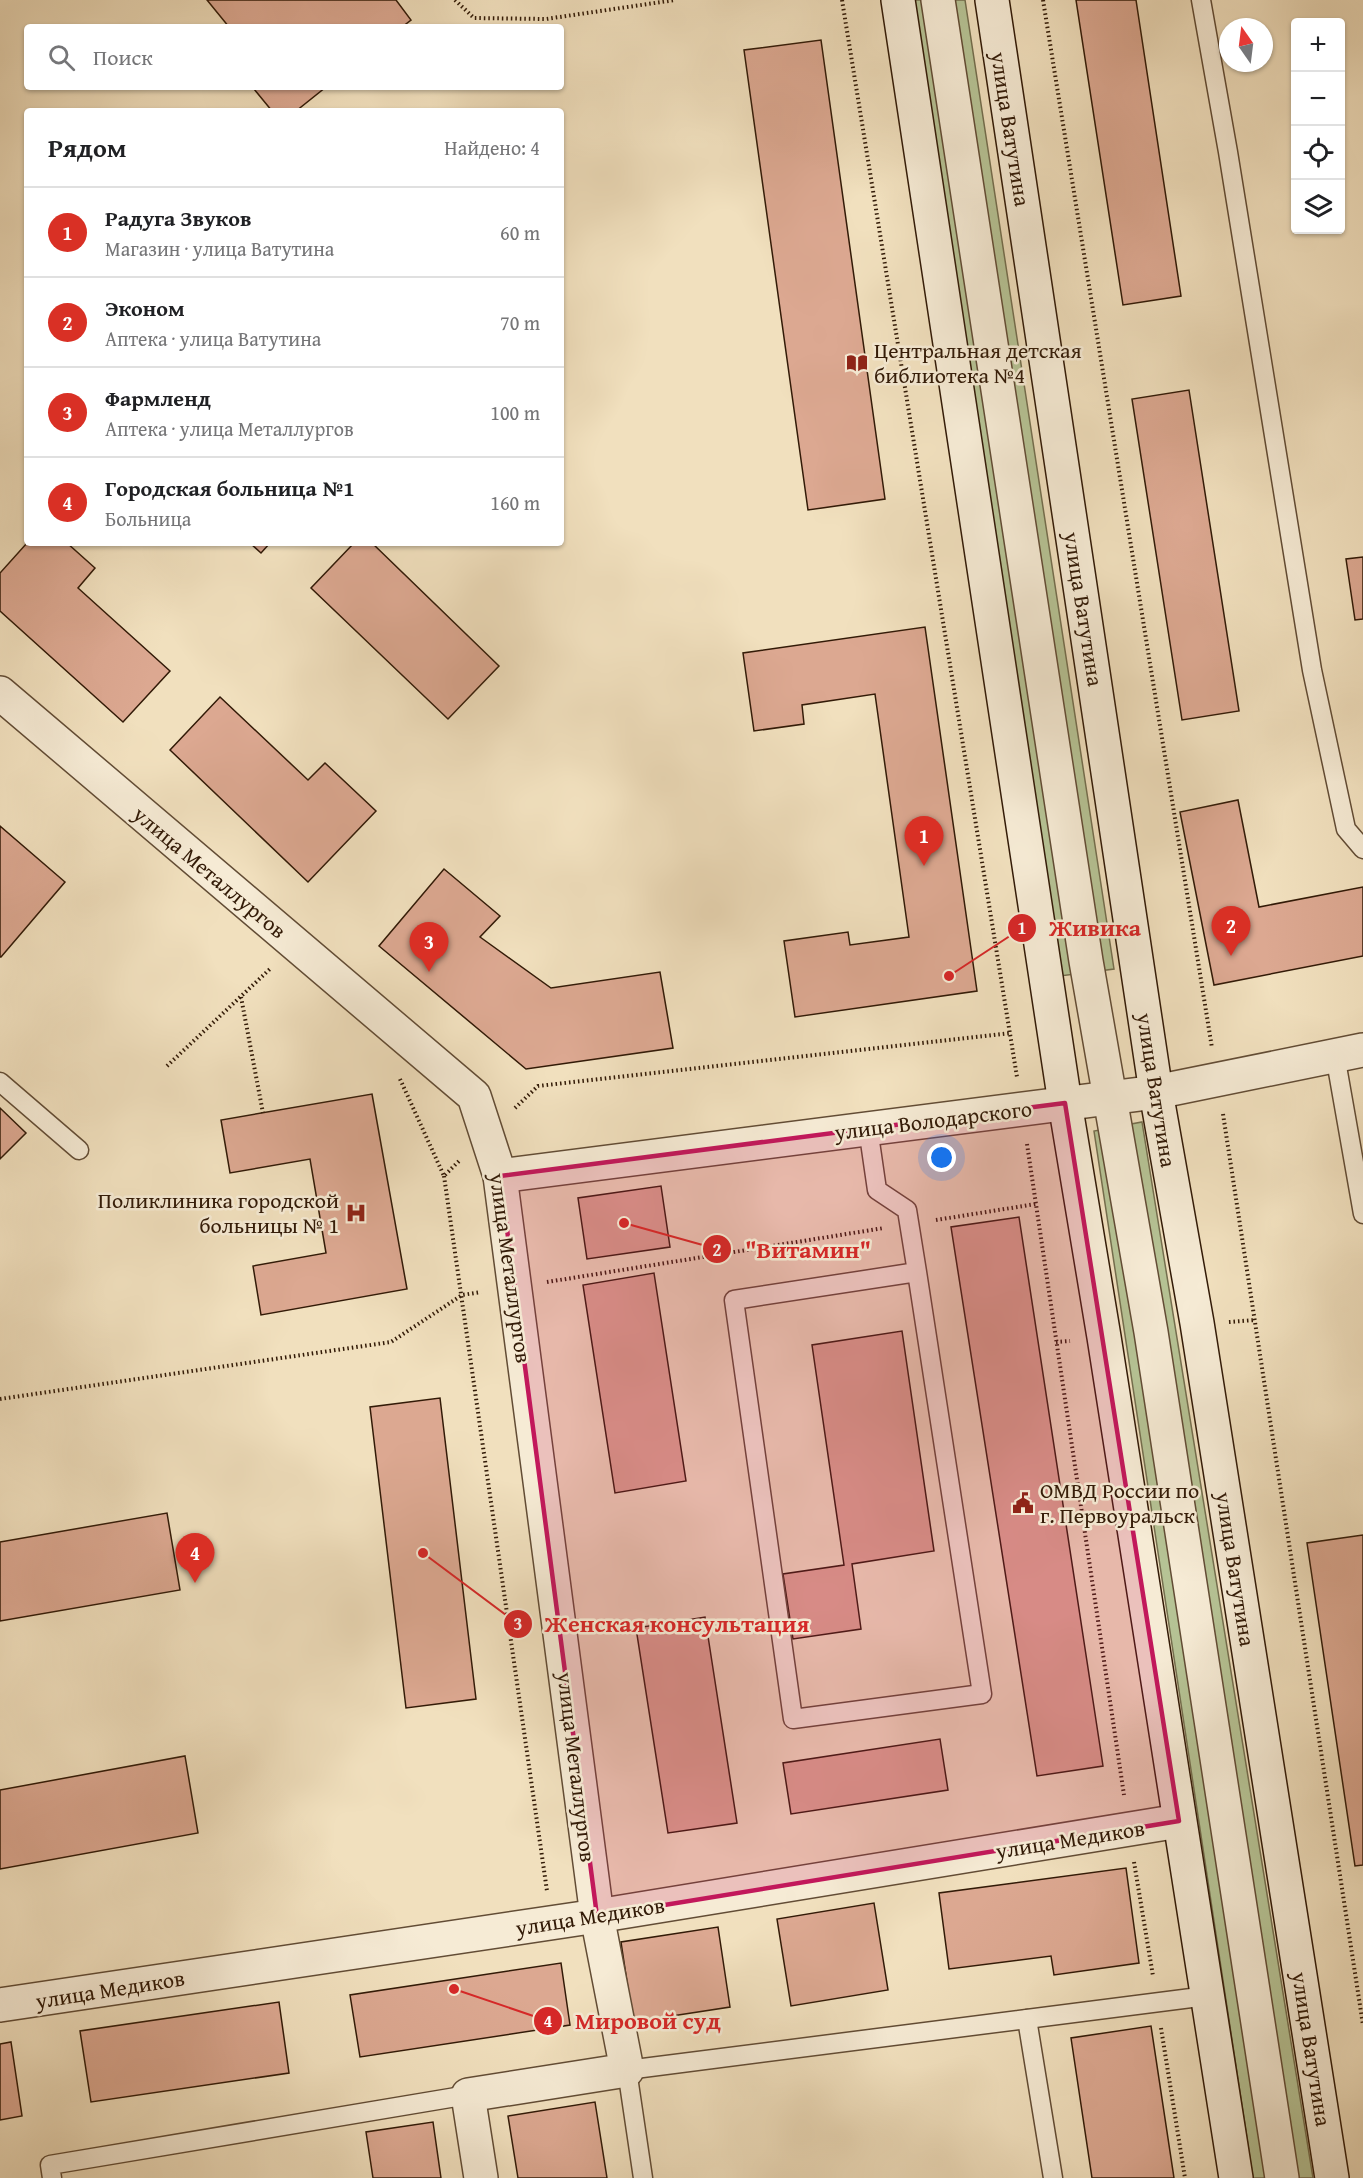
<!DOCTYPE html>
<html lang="ru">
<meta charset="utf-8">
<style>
:root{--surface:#fff;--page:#f2f2f2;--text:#202124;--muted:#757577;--line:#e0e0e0;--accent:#d93025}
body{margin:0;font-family:"Gentium Book Plus",serif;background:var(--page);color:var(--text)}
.controls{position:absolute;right:18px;top:18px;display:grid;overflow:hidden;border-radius:6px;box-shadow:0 2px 4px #0004}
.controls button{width:54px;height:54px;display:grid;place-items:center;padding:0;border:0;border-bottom:2px solid var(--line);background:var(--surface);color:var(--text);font:30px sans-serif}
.compass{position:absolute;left:1219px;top:18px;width:54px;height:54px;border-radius:50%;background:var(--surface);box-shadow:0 2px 4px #0004;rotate:346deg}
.you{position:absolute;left:942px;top:1158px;width:21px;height:21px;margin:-15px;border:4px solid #fff;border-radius:50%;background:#1a73e8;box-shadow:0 0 0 9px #1a73e833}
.badge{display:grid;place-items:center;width:39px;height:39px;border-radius:50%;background:var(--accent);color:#fff;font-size:20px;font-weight:700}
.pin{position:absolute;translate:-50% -50px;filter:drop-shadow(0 2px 3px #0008)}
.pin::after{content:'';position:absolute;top:32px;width:21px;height:18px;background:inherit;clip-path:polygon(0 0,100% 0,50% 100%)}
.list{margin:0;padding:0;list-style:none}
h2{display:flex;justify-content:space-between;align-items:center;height:78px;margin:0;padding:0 24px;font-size:26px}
h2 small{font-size:20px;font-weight:400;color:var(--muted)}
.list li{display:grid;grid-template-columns:39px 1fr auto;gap:18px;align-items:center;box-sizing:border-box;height:90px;padding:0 24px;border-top:2px solid var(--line)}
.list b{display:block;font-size:22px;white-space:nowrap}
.list p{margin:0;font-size:20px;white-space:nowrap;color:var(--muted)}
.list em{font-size:20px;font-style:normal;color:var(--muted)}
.icon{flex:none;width:33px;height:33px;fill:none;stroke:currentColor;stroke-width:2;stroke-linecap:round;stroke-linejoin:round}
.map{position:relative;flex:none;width:1363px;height:2178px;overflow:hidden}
.search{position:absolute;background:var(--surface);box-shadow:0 2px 4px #0004;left:24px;top:24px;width:540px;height:66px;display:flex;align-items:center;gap:15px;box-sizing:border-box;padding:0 21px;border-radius:6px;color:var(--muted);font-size:22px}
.panel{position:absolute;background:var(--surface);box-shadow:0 2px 4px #0004;left:24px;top:108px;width:540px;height:438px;border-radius:6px}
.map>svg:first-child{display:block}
.green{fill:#b6c395;stroke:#746e4e;stroke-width:1.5}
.building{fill:#dca891;stroke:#321a07;stroke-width:1.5}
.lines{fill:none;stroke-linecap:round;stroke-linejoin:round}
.lane-casing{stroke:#624c35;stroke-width:21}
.street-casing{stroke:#624c35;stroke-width:36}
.secondary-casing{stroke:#321a07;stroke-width:36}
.path{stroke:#321a07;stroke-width:4;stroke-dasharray:1.5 3;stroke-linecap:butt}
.lane{stroke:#f6ebd5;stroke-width:18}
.street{stroke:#f6ebd5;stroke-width:33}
.secondary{stroke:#f6ebd5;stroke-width:33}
.marked{fill:#c2185b;fill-opacity:0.2;stroke:#c2185b;stroke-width:4.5;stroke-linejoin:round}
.labels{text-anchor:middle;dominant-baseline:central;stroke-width:5;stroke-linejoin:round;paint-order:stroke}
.street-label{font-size:22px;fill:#321a07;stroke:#f6ebd5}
.poi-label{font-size:22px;fill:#321a07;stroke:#f6ebd5;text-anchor:start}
.leader{fill:none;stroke:#d62828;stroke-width:2}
.callout-dot{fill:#d62828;stroke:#f6ebd5;stroke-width:2}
.mark-label{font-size:18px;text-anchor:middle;font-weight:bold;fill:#fff}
.callout-label{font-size:24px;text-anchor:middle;font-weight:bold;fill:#d62828;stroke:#f6ebd5;stroke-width:5;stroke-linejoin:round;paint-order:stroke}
</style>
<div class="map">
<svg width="1363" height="2178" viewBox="0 0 1363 2178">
<rect width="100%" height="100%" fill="#f1e0be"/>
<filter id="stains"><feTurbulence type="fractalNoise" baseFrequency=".00333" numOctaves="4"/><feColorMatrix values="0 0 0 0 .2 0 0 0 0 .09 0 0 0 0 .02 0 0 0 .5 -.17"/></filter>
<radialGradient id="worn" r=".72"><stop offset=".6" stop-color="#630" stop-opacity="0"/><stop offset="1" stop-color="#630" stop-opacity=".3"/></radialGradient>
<g class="green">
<polygon points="910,0 965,0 1114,969 1060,976"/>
<polygon points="1142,1122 1313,2178 1253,2178 1094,1131"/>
</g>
<g class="building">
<polygon points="207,0 396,0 411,20 402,27 229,27"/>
<polygon points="1076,0 1136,0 1181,296 1123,305"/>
<polygon points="821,40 885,499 808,510 744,50"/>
<polygon points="257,87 326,87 296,111 272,111 254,89"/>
<polygon points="1189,390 1239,711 1182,720 1132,399"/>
<polygon points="27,543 67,543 95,568 78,588 170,671 123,722 0,611 0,573"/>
<polygon points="250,543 270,543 261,553"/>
<polygon points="354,543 372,543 499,666 448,719 311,588"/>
<polygon points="1363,557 1363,619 1355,620 1346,559"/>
<polygon points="925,627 977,991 795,1017 784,941 848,932 850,945 909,937 875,694 802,705 804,724 754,731 743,653"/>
<polygon points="220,697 308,780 325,763 376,811 308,882 170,750"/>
<polygon points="1238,800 1259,907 1363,887 1363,956 1214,985 1180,812"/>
<polygon points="0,826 65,882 1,957 0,957"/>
<polygon points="444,869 500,916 480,937 551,988 660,972 673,1048 526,1069 379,946"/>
<polygon points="372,1094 407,1289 261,1315 253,1266 326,1253 310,1159 230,1173 221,1120"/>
<polygon points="0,1108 26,1133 0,1159"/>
<polygon points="661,1186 670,1247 587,1259 578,1198"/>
<polygon points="1019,1217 1103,1766 1037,1776 951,1227"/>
<polygon points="654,1273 686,1481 615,1493 583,1285"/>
<polygon points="902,1331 934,1551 852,1564 861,1629 793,1639 783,1574 844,1565 812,1345"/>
<polygon points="440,1398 476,1699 406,1708 370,1407"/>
<polygon points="167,1513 180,1590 0,1621 0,1542"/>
<polygon points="1363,1535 1363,1865 1355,1866 1307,1543"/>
<polygon points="705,1617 737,1823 668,1833 636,1628"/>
<polygon points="940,1739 948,1790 791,1814 783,1763"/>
<polygon points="185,1756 198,1833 0,1869 0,1790"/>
<polygon points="1126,1868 1139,1963 1054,1975 1051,1956 949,1969 939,1893"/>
<polygon points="874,1903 888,1990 791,2006 777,1919"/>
<polygon points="718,1927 730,2007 633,2022 621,1942"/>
<polygon points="561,1963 570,2025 360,2057 350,1995"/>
<polygon points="279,2002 289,2073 91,2102 80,2031"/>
<polygon points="1151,2026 1174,2178 1092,2178 1071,2038"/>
<polygon points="11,2042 22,2116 0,2120 0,2044"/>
<polygon points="595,2102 607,2178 518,2178 508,2116"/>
<polygon points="433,2122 441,2178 373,2178 366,2132"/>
</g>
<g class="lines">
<defs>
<g id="lane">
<polyline points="1201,0 1228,152 1312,670 1346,829 1363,849"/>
<polyline points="1335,1055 1363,1214"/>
<polyline points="0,1082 79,1150"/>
<polyline points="868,1128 877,1190 907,1210 917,1272 982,1694 793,1719 734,1300 917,1272"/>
<polyline points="1027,2019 1053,2178"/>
<polyline points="52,2178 50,2165 468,2095"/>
<polyline points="643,2178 627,2070 1207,1996"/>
</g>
<g id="street">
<polyline points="938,0 1086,961 1151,1332 1282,2178"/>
<polyline points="0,693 474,1096 500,1176 597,1916 627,2070 468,2095 481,2178"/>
<polyline points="500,1176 1156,1092 1363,1050"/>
<polyline points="0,2005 597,1916 1179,1821"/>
</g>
<g id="secondary">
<polyline points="898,0 1065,1103 1104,1337 1236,2178"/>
<polyline points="992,0 1156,1092 1197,1323 1332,2178"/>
</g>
</defs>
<use href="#lane" class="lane-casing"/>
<use href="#street" class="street-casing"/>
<use href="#secondary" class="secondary-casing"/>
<g class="path">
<polyline points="455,0 474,18 546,19 675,0"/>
<polyline points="842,0 1017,1077"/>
<polyline points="1043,0 1212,1048"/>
<polyline points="241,997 263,1113"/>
<polyline points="167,1066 271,968"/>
<polyline points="400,1079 444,1176 459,1161"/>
<polyline points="515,1108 538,1086 1011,1033"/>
<polyline points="1223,1114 1363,2025"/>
<polyline points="1027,1144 1124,1795"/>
<polyline points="444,1176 547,1891"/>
<polyline points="936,1220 1036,1204"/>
<polyline points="547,1282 884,1228"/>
<polyline points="1229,1322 1255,1320"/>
<polyline points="1056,1342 1070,1341"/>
<polyline points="0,1399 391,1342 462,1295 481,1292"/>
<polyline points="1134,1862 1153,1976"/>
<polyline points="1161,2028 1185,2178"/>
</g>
<use href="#lane" class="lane"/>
<use href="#street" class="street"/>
<use href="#secondary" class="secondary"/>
</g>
<path class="marked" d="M1065 1103 1179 1821 597 1916 500 1176Z"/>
<defs>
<symbol id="library-bare" viewBox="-9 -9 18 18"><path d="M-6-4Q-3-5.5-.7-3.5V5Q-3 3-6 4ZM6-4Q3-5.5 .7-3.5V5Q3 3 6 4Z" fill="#8f2418" stroke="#f6ebd5" stroke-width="2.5" paint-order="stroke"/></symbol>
<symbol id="hospital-bare" viewBox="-9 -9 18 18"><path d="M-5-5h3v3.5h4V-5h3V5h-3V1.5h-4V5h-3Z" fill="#8f2418" stroke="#f6ebd5" stroke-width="2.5" paint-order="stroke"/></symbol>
<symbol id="civic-bare" viewBox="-9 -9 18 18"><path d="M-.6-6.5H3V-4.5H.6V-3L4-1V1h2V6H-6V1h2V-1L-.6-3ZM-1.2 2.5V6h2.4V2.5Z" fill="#8f2418" stroke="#f6ebd5" stroke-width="2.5" paint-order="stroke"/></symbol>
</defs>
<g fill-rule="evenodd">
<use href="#library-bare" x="842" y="348" width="30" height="30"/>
<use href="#hospital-bare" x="341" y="1198" width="30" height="30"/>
<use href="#civic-bare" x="1008" y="1488" width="30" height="30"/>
</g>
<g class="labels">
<g class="street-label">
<text transform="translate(1011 129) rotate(81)">улица Ватутина</text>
<text transform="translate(1084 609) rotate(81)">улица Ватутина</text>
<text transform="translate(210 872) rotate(40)">улица Металлургов</text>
<text transform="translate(1157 1090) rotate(81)">улица Ватутина</text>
<text transform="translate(933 1120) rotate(-7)">улица Володарского</text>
<text transform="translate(511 1268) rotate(82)">улица Металлургов</text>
<text transform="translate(1236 1569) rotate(81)">улица Ватутина</text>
<text transform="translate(577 1767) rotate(83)">улица Металлургов</text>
<text transform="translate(1070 1839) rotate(-9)">улица Медиков</text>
<text transform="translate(590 1916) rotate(-9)">улица Медиков</text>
<text transform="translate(110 1989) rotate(-9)">улица Медиков</text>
<text transform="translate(1312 2049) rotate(81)">улица Ватутина</text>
</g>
<g class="poi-label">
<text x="874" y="350">Центральная детская<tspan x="874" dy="25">библиотека №4</tspan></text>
<text x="339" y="1200" text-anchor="end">Поликлиника городской<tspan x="339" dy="25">больницы № 1</tspan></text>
<text x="1040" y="1490">ОМВД России по<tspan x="1040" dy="25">г. Первоуральск</tspan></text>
</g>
</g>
<path class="leader" d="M949 976L1022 928M624 1223L717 1249M423 1553L518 1624M454 1989L548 2021"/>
<g class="callout-dot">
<circle cx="949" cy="976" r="6"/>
<circle cx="624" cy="1223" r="6"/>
<circle cx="423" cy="1553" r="6"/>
<circle cx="454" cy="1989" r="6"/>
<circle cx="1022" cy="928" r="15"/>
<circle cx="717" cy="1249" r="15"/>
<circle cx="518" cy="1624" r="15"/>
<circle cx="548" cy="2021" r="15"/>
</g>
<g class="mark-label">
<text x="1022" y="934">1</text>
<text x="717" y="1256">2</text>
<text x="518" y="1630">3</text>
<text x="548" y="2027">4</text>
</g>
<g class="callout-label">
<text x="1095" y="936">Живика</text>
<text x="808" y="1258">"Витамин"</text>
<text x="677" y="1632">Женская консультация</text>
<text x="648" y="2029">Мировой суд</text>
</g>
<rect width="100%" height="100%" filter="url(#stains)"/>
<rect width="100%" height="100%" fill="url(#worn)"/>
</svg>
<div class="controls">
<button>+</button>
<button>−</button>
<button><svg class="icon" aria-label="locate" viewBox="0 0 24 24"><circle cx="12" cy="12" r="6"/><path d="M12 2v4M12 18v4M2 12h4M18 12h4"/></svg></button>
<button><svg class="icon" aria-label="layers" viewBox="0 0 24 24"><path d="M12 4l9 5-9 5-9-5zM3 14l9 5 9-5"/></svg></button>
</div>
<svg class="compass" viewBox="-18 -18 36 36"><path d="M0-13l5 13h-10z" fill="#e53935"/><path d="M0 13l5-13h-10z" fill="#757577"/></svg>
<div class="you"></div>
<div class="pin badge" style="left:924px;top:866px">1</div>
<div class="pin badge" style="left:1231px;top:956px">2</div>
<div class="pin badge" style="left:429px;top:972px">3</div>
<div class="pin badge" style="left:195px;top:1583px">4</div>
<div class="search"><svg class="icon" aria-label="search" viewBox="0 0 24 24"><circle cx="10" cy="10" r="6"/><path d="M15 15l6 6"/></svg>Поиск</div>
<section class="panel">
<h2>Рядом<small>Найдено: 4</small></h2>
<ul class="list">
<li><span class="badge">1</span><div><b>Радуга Звуков</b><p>Магазин · улица Ватутина</p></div><em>60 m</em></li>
<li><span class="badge">2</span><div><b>Эконом</b><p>Аптека · улица Ватутина</p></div><em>70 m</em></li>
<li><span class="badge">3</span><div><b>Фармленд</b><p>Аптека · улица Металлургов</p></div><em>100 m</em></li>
<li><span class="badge">4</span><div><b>Городская больница №1</b><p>Больница</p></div><em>160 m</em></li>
</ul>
</section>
</div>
